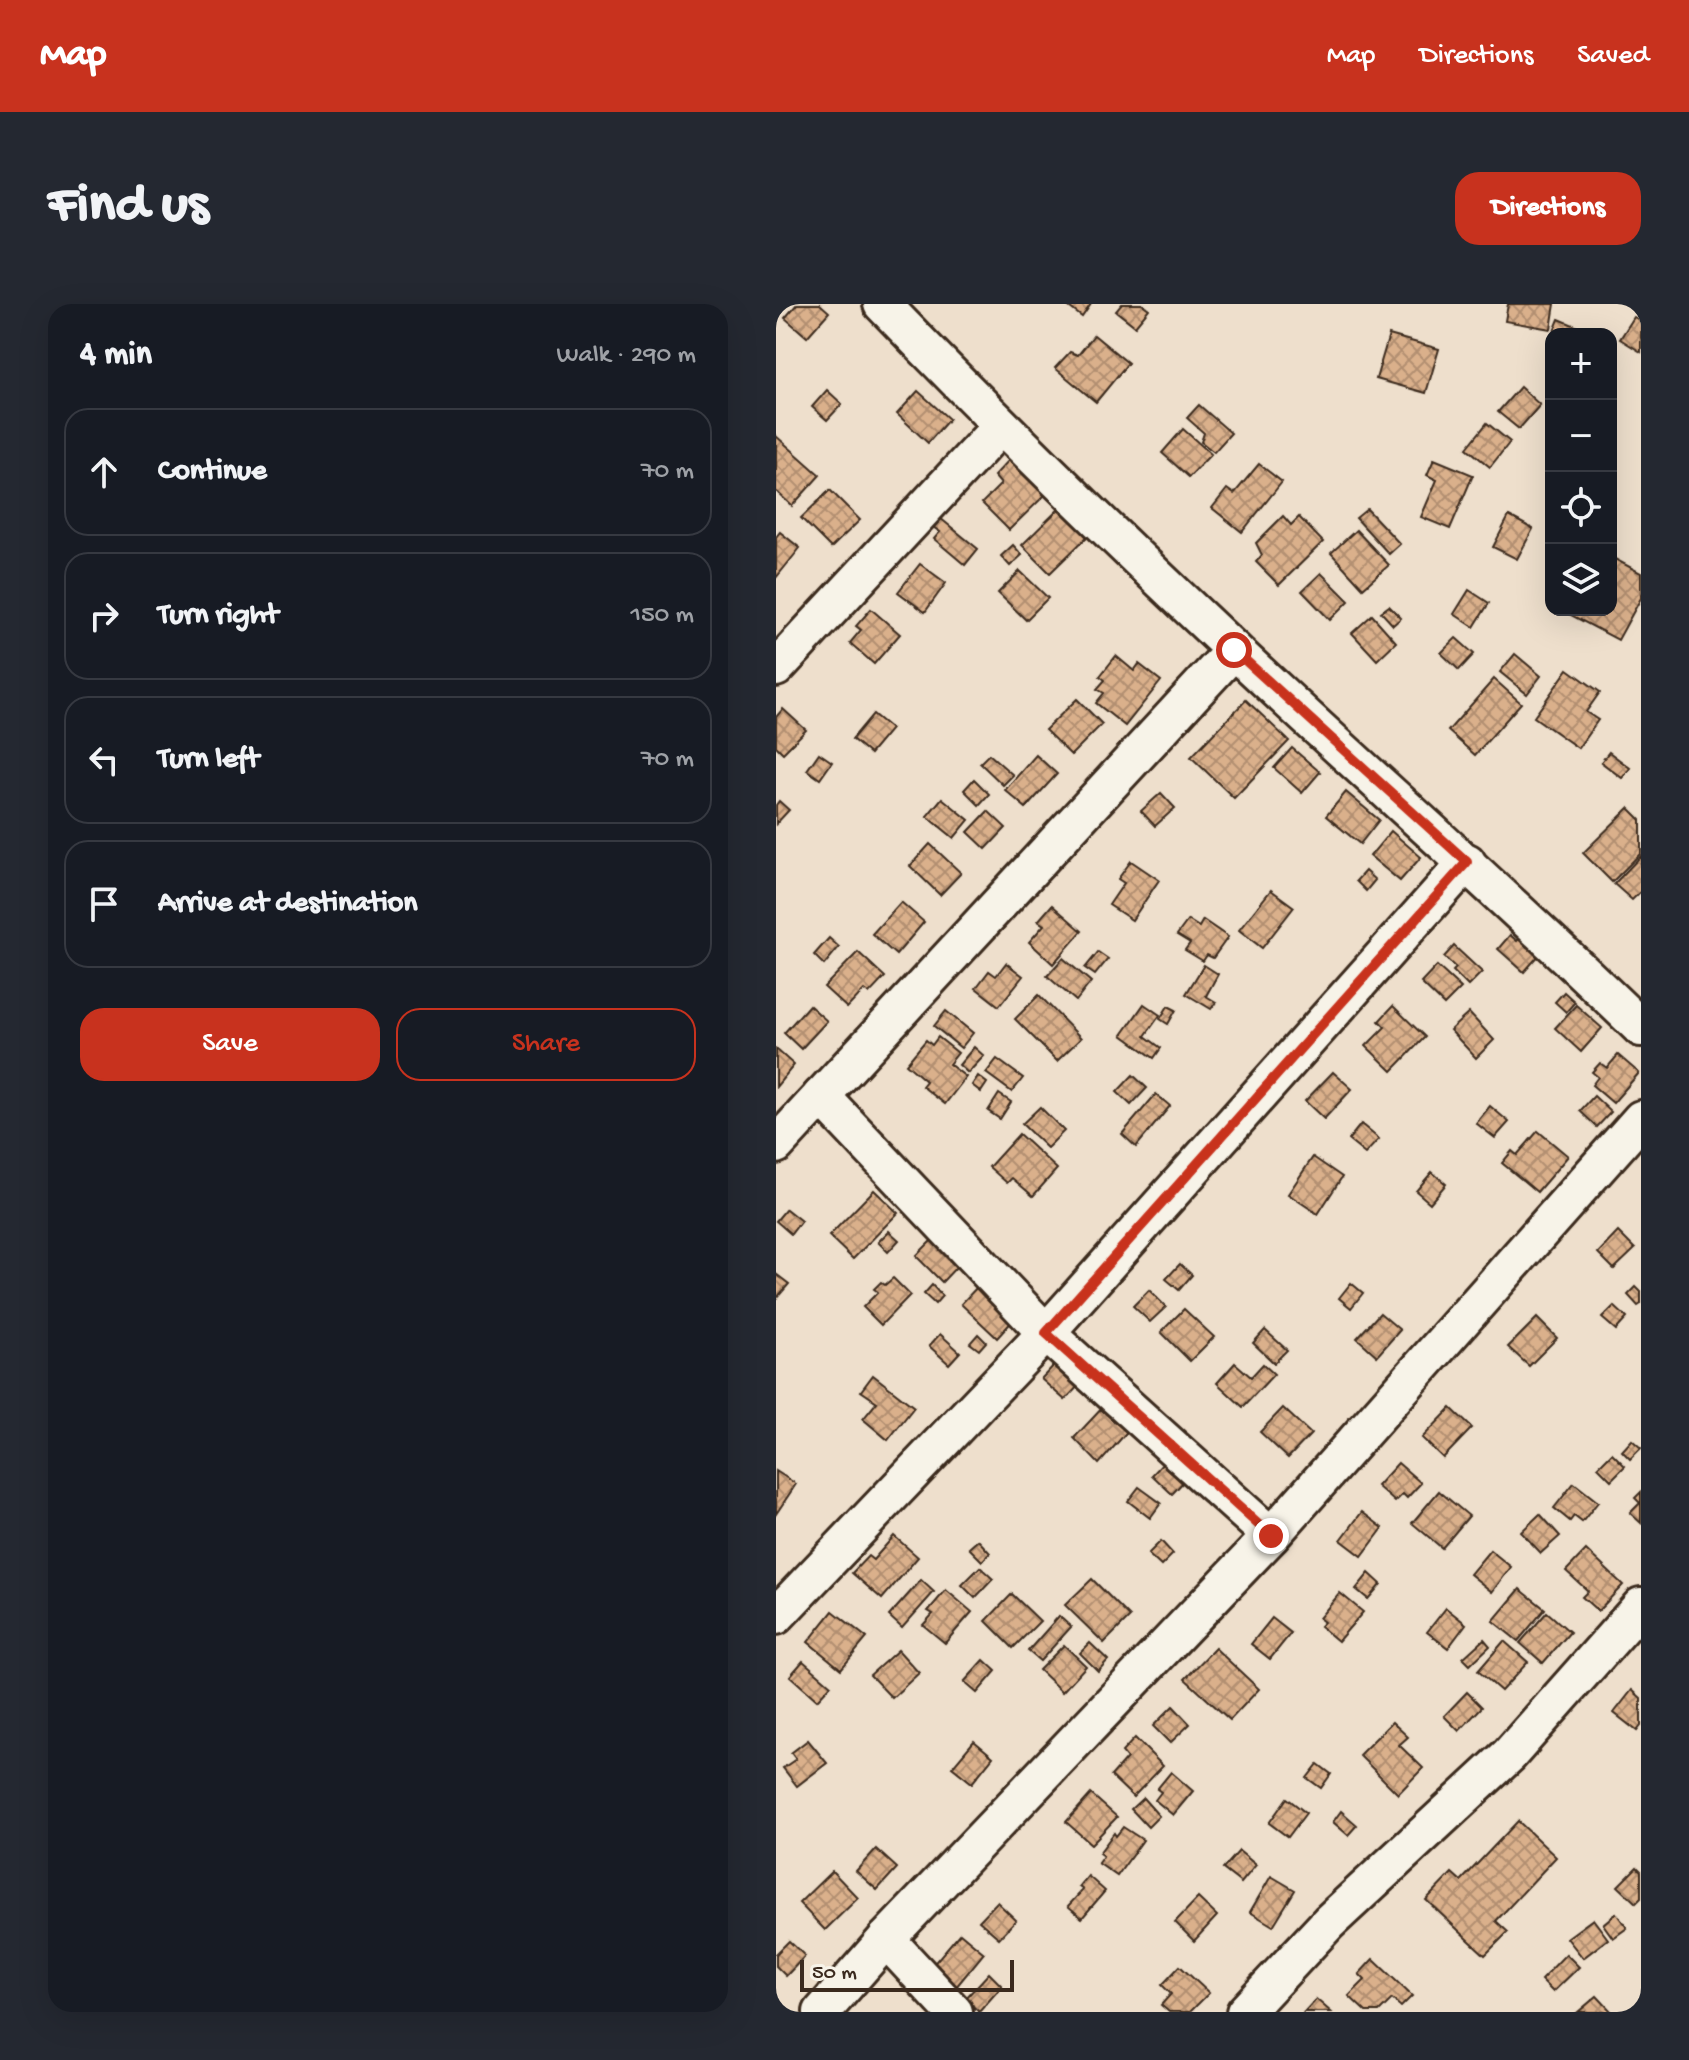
<!DOCTYPE html>
<meta charset="utf-8">
<style>
:root{--surface:#171b24;--page:#242831;--text:#f1f3f6;--muted:#9ea1a6;--line:#363941;--accent:#c8321e}
body{margin:0;font-family:"Gochi Hand",sans-serif;background:var(--page);color:var(--text)}
.controls{position:absolute;right:24px;top:24px;display:grid;overflow:hidden;border-radius:16px;box-shadow:0 8px 32px #0002}
.controls button{width:72px;height:72px;display:grid;place-items:center;padding:0;border:0;border-bottom:2px solid var(--line);background:var(--surface);color:var(--text);font:40px sans-serif}
.scale{position:absolute;left:24px;bottom:20px;width:214px;box-sizing:border-box;padding-left:8px;border:4px solid #3b2a1e;border-top:0;font-size:22px;line-height:28px;white-space:nowrap;color:#3b2a1e;-webkit-text-stroke:6px #f7f3e8;paint-order:stroke}
.stop{position:absolute;width:24px;height:24px;margin:-18px;border:6px solid #c8321e;border-radius:50%;background:#fff}
.stop.end{background:#c8321e;border-color:#fff;box-shadow:0 2px 8px #0008}
.list{margin:0;padding:0;list-style:none}
h2{display:flex;justify-content:space-between;align-items:center;height:104px;margin:0;padding:0 32px;font-size:34px}
h2 small{font-size:26px;font-weight:400;color:var(--muted)}
.list li{display:grid;grid-template-columns:52px 1fr auto;gap:24px;align-items:center;box-sizing:border-box;height:128px;margin:0 16px 16px;padding:0 16px;border:2px solid var(--line);border-radius:24px}
.list b{display:block;font-size:30px;white-space:nowrap}
.list em{font-size:26px;font-style:normal;color:var(--muted)}
.actions{display:flex;gap:16px;padding:24px 32px}
.actions a{flex:1;padding:18px 0;border:2px solid var(--accent);border-radius:24px;text-align:center;font-size:28px;color:var(--accent)}
.actions .main{background:var(--accent);color:#fff}
.icon{flex:none;width:44px;height:44px;fill:none;stroke:currentColor;stroke-width:2;stroke-linecap:round;stroke-linejoin:round}
.map{position:relative;flex:none;width:865px;height:1708px;overflow:hidden;border-radius:24px}
header{display:flex;align-items:center;gap:48px;box-sizing:border-box;height:112px;padding:0 40px;background:var(--accent);color:#fff}
header strong{font-size:38px}
nav{display:flex;gap:44px;margin-inline-start:auto;font-size:28px}
.intro{display:flex;align-items:center;justify-content:space-between;box-sizing:border-box;height:192px;padding:0 48px}
h1{margin:0;font-size:56px}
.button{padding:20px 36px;border-radius:24px;background:var(--accent);color:#fff;font-size:28px;font-weight:700}
main{display:flex;gap:48px;padding:0 48px}
aside{flex:1;background:var(--surface);border-radius:24px;box-shadow:0 8px 32px #0002}
.map>svg:first-child{display:block}
.building{fill:url(#building-cross-hatch);stroke:#3b2a1e;stroke-width:2}
.lines{fill:none;stroke-linecap:round;stroke-linejoin:round}
.minor-casing{stroke:#3b2a1e;stroke-width:42}
.minor{stroke:#f7f3e8;stroke-width:36}
.route{stroke:#c8321e;stroke-width:10}
</style>
<header>
<strong>Map</strong>
<nav><a>Map</a><a>Directions</a><a>Saved</a></nav>
</header>
<div class="intro"><h1>Find us</h1><a class="button">Directions</a></div>
<main>
<aside>
<h2>4 min<small>Walk · 290 m</small></h2>
<ul class="list">
<li><svg class="icon" aria-label="ahead" viewBox="0 0 24 24"><path d="M12 20V5M6 11l6-6 6 6"/></svg><div><b>Continue</b></div><em>70 m</em></li>
<li><svg class="icon" aria-label="right" viewBox="0 0 24 24"><path d="M7 20v-9h11M14 6l5 5-5 5"/></svg><div><b>Turn right</b></div><em>150 m</em></li>
<li><svg class="icon" aria-label="left" viewBox="0 0 24 24"><path d="M17 20v-9H6M10 6l-5 5 5 5"/></svg><div><b>Turn left</b></div><em>70 m</em></li>
<li><svg class="icon" aria-label="arrive" viewBox="0 0 24 24"><path d="M6 21V4h12l-3 4 3 4H6"/></svg><div><b>Arrive at destination</b></div></li>
</ul>
<div class="actions"><a class="main">Save</a><a>Share</a></div>
</aside>
<div class="map">
<svg width="865" height="1708" viewBox="0 0 865 1708">
<defs>
<pattern id="building-cross-hatch" width="8" height="8" patternUnits="userSpaceOnUse" patternTransform="scale(2)"><rect width="8" height="8" fill="#dab08b"/><path d="M0 0l8 8M0 8l8-8" fill="none" stroke="#b28f71"/></pattern>
</defs>
<rect width="100%" height="100%" fill="#eedfcc"/>
<filter id="ink" filterUnits="userSpaceOnUse"><feTurbulence type="fractalNoise" baseFrequency=".0125" numOctaves="2"/><feDisplacementMap in="SourceGraphic" scale="16" xChannelSelector="R" yChannelSelector="G"/><feConvolveMatrix kernelMatrix="1 2 1 2 8 2 1 2 1" color-interpolation-filters="sRGB"/></filter>
<g filter="url(#ink)">
<g class="building">
<polygon points="21,0 44,0 53,8 31,33 9,14"/>
<polygon points="289,0 315,0 306,13"/>
<polygon points="346,0 366,0 373,5 359,22 340,7"/>
<polygon points="732,0 779,0 775,25 729,17"/>
<polygon points="858,13 865,17 865,48 844,35"/>
<polygon points="783,15 807,25 805,30 777,30"/>
<polygon points="318,31 352,59 320,98 279,64 294,48 302,51"/>
<polygon points="613,31 663,45 650,89 600,75"/>
<polygon points="744,83 764,101 743,125 722,108"/>
<polygon points="51,86 66,100 51,116 36,103"/>
<polygon points="142,87 173,115 152,139 121,110"/>
<polygon points="423,101 455,129 438,148 425,138 428,129 411,114"/>
<polygon points="711,119 734,138 714,163 691,144"/>
<polygon points="407,125 435,150 413,173 386,149"/>
<polygon points="0,132 44,171 16,202 0,187"/>
<polygon points="235,154 271,189 233,226 206,199 225,180 218,172"/>
<polygon points="658,155 697,171 674,225 645,213 661,176 651,171"/>
<polygon points="483,160 506,178 466,228 436,204 451,185 458,190"/>
<polygon points="54,186 84,216 55,244 25,214"/>
<polygon points="288,200 316,228 274,269 246,241"/>
<polygon points="591,205 624,240 613,250 580,214"/>
<polygon points="507,212 515,221 523,213 547,238 503,281 480,258 486,251 480,239"/>
<polygon points="733,212 757,225 741,255 717,243"/>
<polygon points="164,214 202,245 189,261 158,235 164,228 157,223"/>
<polygon points="580,226 613,261 587,284 555,249"/>
<polygon points="4,228 24,244 0,274 0,233"/>
<polygon points="237,241 246,251 234,262 225,252"/>
<polygon points="835,253 865,269 865,294 842,336 791,309 793,306 835,306"/>
<polygon points="144,260 170,279 149,308 122,288"/>
<polygon points="244,267 272,294 250,316 222,289"/>
<polygon points="545,269 573,297 554,316 526,287"/>
<polygon points="693,286 713,299 698,323 678,310"/>
<polygon points="613,302 625,314 617,321 605,308"/>
<polygon points="95,305 124,330 98,360 74,339 85,326 80,322"/>
<polygon points="596,311 620,338 601,356 576,329"/>
<polygon points="680,334 698,350 683,366 665,349"/>
<polygon points="739,350 765,372 751,390 724,368"/>
<polygon points="340,352 358,367 363,360 385,377 349,422 320,399 328,389 321,385 329,376 324,372"/>
<polygon points="792,365 824,388 810,408 822,416 802,444 758,413"/>
<polygon points="718,375 745,399 699,451 672,427"/>
<polygon points="301,395 326,420 295,451 269,426"/>
<polygon points="470,396 513,437 458,494 415,453"/>
<polygon points="7,405 30,426 7,449 0,442 0,413"/>
<polygon points="97,410 115,425 94,450 76,435"/>
<polygon points="516,444 544,468 526,489 498,464"/>
<polygon points="833,448 854,464 846,474 825,458"/>
<polygon points="43,449 56,458 44,475 31,466"/>
<polygon points="213,450 237,471 227,481 204,459"/>
<polygon points="260,451 281,470 250,504 229,486"/>
<polygon points="198,475 213,490 203,501 188,486"/>
<polygon points="570,488 603,516 584,540 550,512"/>
<polygon points="385,489 399,504 379,522 365,507"/>
<polygon points="166,494 193,516 178,534 151,512"/>
<polygon points="3,497 13,506 0,520 0,501"/>
<polygon points="853,504 865,516 865,549 836,578 807,549"/>
<polygon points="212,507 230,524 210,545 192,528"/>
<polygon points="615,527 645,553 624,577 594,552"/>
<polygon points="154,540 185,569 164,591 134,562"/>
<polygon points="865,552 865,587 856,596 838,580"/>
<polygon points="355,557 383,576 356,616 333,601 348,579 342,575"/>
<polygon points="589,567 599,576 590,587 580,577"/>
<polygon points="495,586 518,603 486,644 463,626"/>
<polygon points="125,598 148,618 120,651 96,630"/>
<polygon points="276,601 306,627 277,660 253,638 268,621 262,617"/>
<polygon points="412,616 423,623 427,616 452,633 437,654 431,651 427,657 409,646 414,639 401,631"/>
<polygon points="754,622 774,639 748,668 722,645 734,631 741,637"/>
<polygon points="53,634 63,643 48,661 38,651"/>
<polygon points="678,642 706,668 692,682 677,667 680,664 668,653"/>
<polygon points="82,648 109,673 93,690 88,686 71,704 48,683"/>
<polygon points="322,648 332,655 319,671 309,664"/>
<polygon points="287,654 315,678 300,697 271,672"/>
<polygon points="230,659 247,672 223,702 200,684 213,667 220,672"/>
<polygon points="428,661 442,670 430,692 440,698 435,705 410,690"/>
<polygon points="661,662 685,684 668,701 645,679"/>
<polygon points="788,688 799,698 790,708 779,698"/>
<polygon points="263,691 305,734 281,757 239,715"/>
<polygon points="368,700 384,711 369,732 385,744 378,754 346,731"/>
<polygon points="33,701 51,717 25,745 8,729"/>
<polygon points="800,701 826,724 805,748 779,724"/>
<polygon points="392,702 400,706 392,720 384,715"/>
<polygon points="617,702 649,733 616,767 590,742 609,723 603,717"/>
<polygon points="170,707 197,729 185,744 158,722"/>
<polygon points="693,709 718,736 700,754 674,726"/>
<polygon points="162,733 182,749 173,760 190,773 169,800 146,782 150,777 130,760 150,736 156,741"/>
<polygon points="198,743 208,752 192,769 183,761"/>
<polygon points="0,745 18,761 0,783"/>
<polygon points="842,751 863,769 837,799 816,781 822,773 816,768 824,759 831,764"/>
<polygon points="221,755 247,774 236,788 210,769"/>
<polygon points="557,768 576,785 548,815 529,797"/>
<polygon points="357,771 371,784 355,801 341,788"/>
<polygon points="202,772 211,779 205,788 196,781"/>
<polygon points="223,790 235,798 224,815 212,807"/>
<polygon points="380,790 394,802 360,843 346,830"/>
<polygon points="818,792 835,808 821,823 804,807"/>
<polygon points="714,802 733,818 719,834 700,819"/>
<polygon points="264,803 288,827 271,844 246,820"/>
<polygon points="585,820 603,835 589,850 572,836"/>
<polygon points="762,827 792,852 761,888 726,859 736,847 741,851"/>
<polygon points="243,830 281,865 257,892 236,874 231,879 213,863"/>
<polygon points="537,853 566,873 542,910 512,890"/>
<polygon points="656,868 670,880 654,899 640,887"/>
<polygon points="98,886 122,909 77,955 53,932"/>
<polygon points="10,905 25,917 15,930 0,917"/>
<polygon points="113,927 123,936 112,948 102,938"/>
<polygon points="842,928 859,945 838,965 822,949"/>
<polygon points="158,934 184,959 166,978 140,952"/>
<polygon points="404,960 416,971 403,986 390,975"/>
<polygon points="0,970 13,980 0,995"/>
<polygon points="117,974 134,991 105,1021 87,1003 102,988 98,985 105,978 109,981"/>
<polygon points="575,979 587,989 575,1004 563,994"/>
<polygon points="204,980 240,1013 221,1034 185,1000"/>
<polygon points="156,981 166,992 159,1000 148,990"/>
<polygon points="860,983 865,988 865,1000 862,1002 852,991"/>
<polygon points="373,986 390,1003 374,1018 357,1002"/>
<polygon points="838,1002 851,1014 840,1026 826,1014"/>
<polygon points="408,1005 438,1033 414,1057 385,1028"/>
<polygon points="604,1009 624,1026 601,1052 581,1034"/>
<polygon points="761,1014 781,1034 753,1062 732,1043"/>
<polygon points="489,1026 511,1046 498,1059 477,1039"/>
<polygon points="164,1030 184,1048 173,1060 153,1042"/>
<polygon points="202,1030 210,1038 203,1046 194,1039"/>
<polygon points="283,1056 307,1077 289,1096 265,1075"/>
<polygon points="459,1059 475,1073 487,1060 498,1070 467,1103 441,1079"/>
<polygon points="97,1071 138,1103 112,1136 87,1115 101,1098 85,1087"/>
<polygon points="330,1100 356,1122 323,1160 298,1134"/>
<polygon points="507,1104 535,1130 512,1154 484,1128"/>
<polygon points="675,1104 696,1124 667,1154 646,1134"/>
<polygon points="856,1136 865,1144 854,1155 846,1147"/>
<polygon points="836,1149 849,1162 835,1176 822,1163"/>
<polygon points="390,1156 410,1175 396,1190 376,1171"/>
<polygon points="622,1159 645,1179 631,1194 627,1190 619,1198 601,1182"/>
<polygon points="0,1167 20,1180 0,1210"/>
<polygon points="798,1179 822,1198 806,1218 798,1212 794,1217 778,1204"/>
<polygon points="363,1183 385,1199 374,1214 352,1197"/>
<polygon points="663,1187 693,1212 666,1244 636,1219"/>
<polygon points="865,1188 865,1219 854,1209 864,1199 859,1194"/>
<polygon points="586,1208 607,1224 586,1252 565,1236"/>
<polygon points="764,1210 784,1232 765,1249 745,1228"/>
<polygon points="118,1232 142,1253 106,1295 76,1269 92,1252 97,1256"/>
<polygon points="202,1236 214,1249 206,1257 193,1244"/>
<polygon points="385,1237 397,1250 385,1262 372,1250"/>
<polygon points="714,1246 735,1263 716,1288 694,1270"/>
<polygon points="810,1246 847,1281 822,1307 806,1293 812,1287 790,1267"/>
<polygon points="204,1263 217,1275 199,1294 186,1281"/>
<polygon points="593,1269 605,1280 592,1295 580,1285"/>
<polygon points="316,1275 354,1313 328,1339 289,1301"/>
<polygon points="145,1276 158,1288 126,1324 113,1312"/>
<polygon points="744,1285 769,1305 742,1337 717,1317"/>
<polygon points="170,1286 196,1308 169,1339 147,1321 157,1310 152,1307"/>
<polygon points="564,1289 587,1308 562,1337 544,1322 548,1318 543,1314"/>
<polygon points="236,1290 264,1317 237,1344 210,1317"/>
<polygon points="670,1304 690,1320 672,1344 651,1328"/>
<polygon points="57,1307 91,1334 65,1365 32,1338"/>
<polygon points="771,1308 794,1328 767,1359 744,1339"/>
<polygon points="283,1312 295,1323 264,1357 252,1347"/>
<polygon points="496,1314 515,1329 494,1355 475,1340"/>
<polygon points="708,1335 714,1342 694,1361 687,1354"/>
<polygon points="728,1337 752,1358 725,1387 702,1367"/>
<polygon points="314,1339 332,1356 322,1367 304,1349"/>
<polygon points="288,1341 310,1362 286,1388 263,1366"/>
<polygon points="439,1344 483,1385 454,1416 409,1375"/>
<polygon points="122,1346 143,1369 116,1394 94,1371"/>
<polygon points="208,1356 220,1367 201,1389 188,1378"/>
<polygon points="27,1357 55,1381 41,1396 14,1372"/>
<polygon points="856,1386 865,1394 865,1422 861,1427 838,1409"/>
<polygon points="691,1388 706,1403 683,1427 668,1412"/>
<polygon points="397,1402 414,1420 394,1439 377,1422"/>
<polygon points="616,1418 632,1433 623,1441 647,1464 622,1490 583,1451"/>
<polygon points="359,1434 387,1462 357,1493 335,1472 351,1454 346,1448"/>
<polygon points="32,1436 51,1459 21,1482 7,1464 20,1455 15,1449"/>
<polygon points="198,1437 217,1453 196,1479 176,1463"/>
<polygon points="542,1460 555,1470 545,1484 531,1474"/>
<polygon points="395,1468 417,1487 397,1511 379,1496 385,1488 381,1485"/>
<polygon points="315,1490 341,1513 315,1540 290,1518"/>
<polygon points="367,1494 383,1512 372,1523 355,1505"/>
<polygon points="511,1494 530,1509 512,1533 493,1519"/>
<polygon points="565,1507 581,1521 572,1531 557,1518"/>
<polygon points="742,1517 780,1553 720,1617 732,1628 709,1651 650,1596 676,1569 685,1577"/>
<polygon points="347,1523 367,1536 341,1572 322,1559 327,1552 323,1549 338,1529 340,1532"/>
<polygon points="100,1545 121,1564 101,1586 80,1567"/>
<polygon points="463,1547 480,1561 465,1579 447,1565"/>
<polygon points="861,1563 865,1567 865,1594 860,1599 842,1582"/>
<polygon points="56,1567 82,1594 49,1626 23,1599"/>
<polygon points="312,1572 329,1587 306,1614 292,1602 307,1586 303,1583"/>
<polygon points="495,1572 519,1586 497,1622 474,1608"/>
<polygon points="422,1594 441,1612 418,1637 399,1618"/>
<polygon points="221,1598 240,1616 223,1634 203,1617"/>
<polygon points="840,1609 851,1624 837,1634 827,1620"/>
<polygon points="817,1615 832,1635 807,1654 791,1634"/>
<polygon points="184,1629 208,1649 180,1683 155,1663"/>
<polygon points="13,1637 29,1652 10,1672 0,1662 0,1650"/>
<polygon points="790,1650 803,1663 777,1688 765,1676"/>
<polygon points="597,1655 636,1692 625,1703 616,1695 603,1708 590,1708 573,1692 589,1676 583,1670"/>
<polygon points="404,1662 433,1689 414,1708 393,1708 385,1701 395,1690 386,1681"/>
<polygon points="213,1669 226,1682 203,1708 189,1695"/>
<polygon points="821,1692 836,1708 802,1708"/>
<polygon points="540,1695 555,1708 528,1708"/>
</g>
<g class="lines">
<defs>
<g id="minor">
<path d="M106 0C220 118 337 232 456 344 592 472 732 594 865 724"/>
<polyline points="0,364 224,123"/>
<polyline points="45,792 270,1029 495,1232 865,815"/>
<polyline points="0,841 458,346"/>
<polyline points="0,1312 270,1029 691,558"/>
<polyline points="110,1635 178,1708"/>
<polyline points="46,1708 110,1635 495,1232"/>
<polyline points="469,1708 553,1618 733,1451 865,1302"/>
</g>
</defs>
<use href="#minor" class="minor-casing"/>
<use href="#minor" class="minor"/>
</g>
</g>
<g class="lines" filter="url(#ink)">
<polyline class="route" points="458,346 691,558 270,1029 495,1232"/>
</g>
</svg>
<div class="controls">
<button>+</button>
<button>−</button>
<button><svg class="icon" aria-label="locate" viewBox="0 0 24 24"><circle cx="12" cy="12" r="6"/><path d="M12 2v4M12 18v4M2 12h4M18 12h4"/></svg></button>
<button><svg class="icon" aria-label="layers" viewBox="0 0 24 24"><path d="M12 4l9 5-9 5-9-5zM3 14l9 5 9-5"/></svg></button>
</div>
<div class="scale">50 m</div>
<div class="stop" style="left:458px;top:346px"></div>
<div class="stop end" style="left:495px;top:1232px"></div>
</div>
</main>
